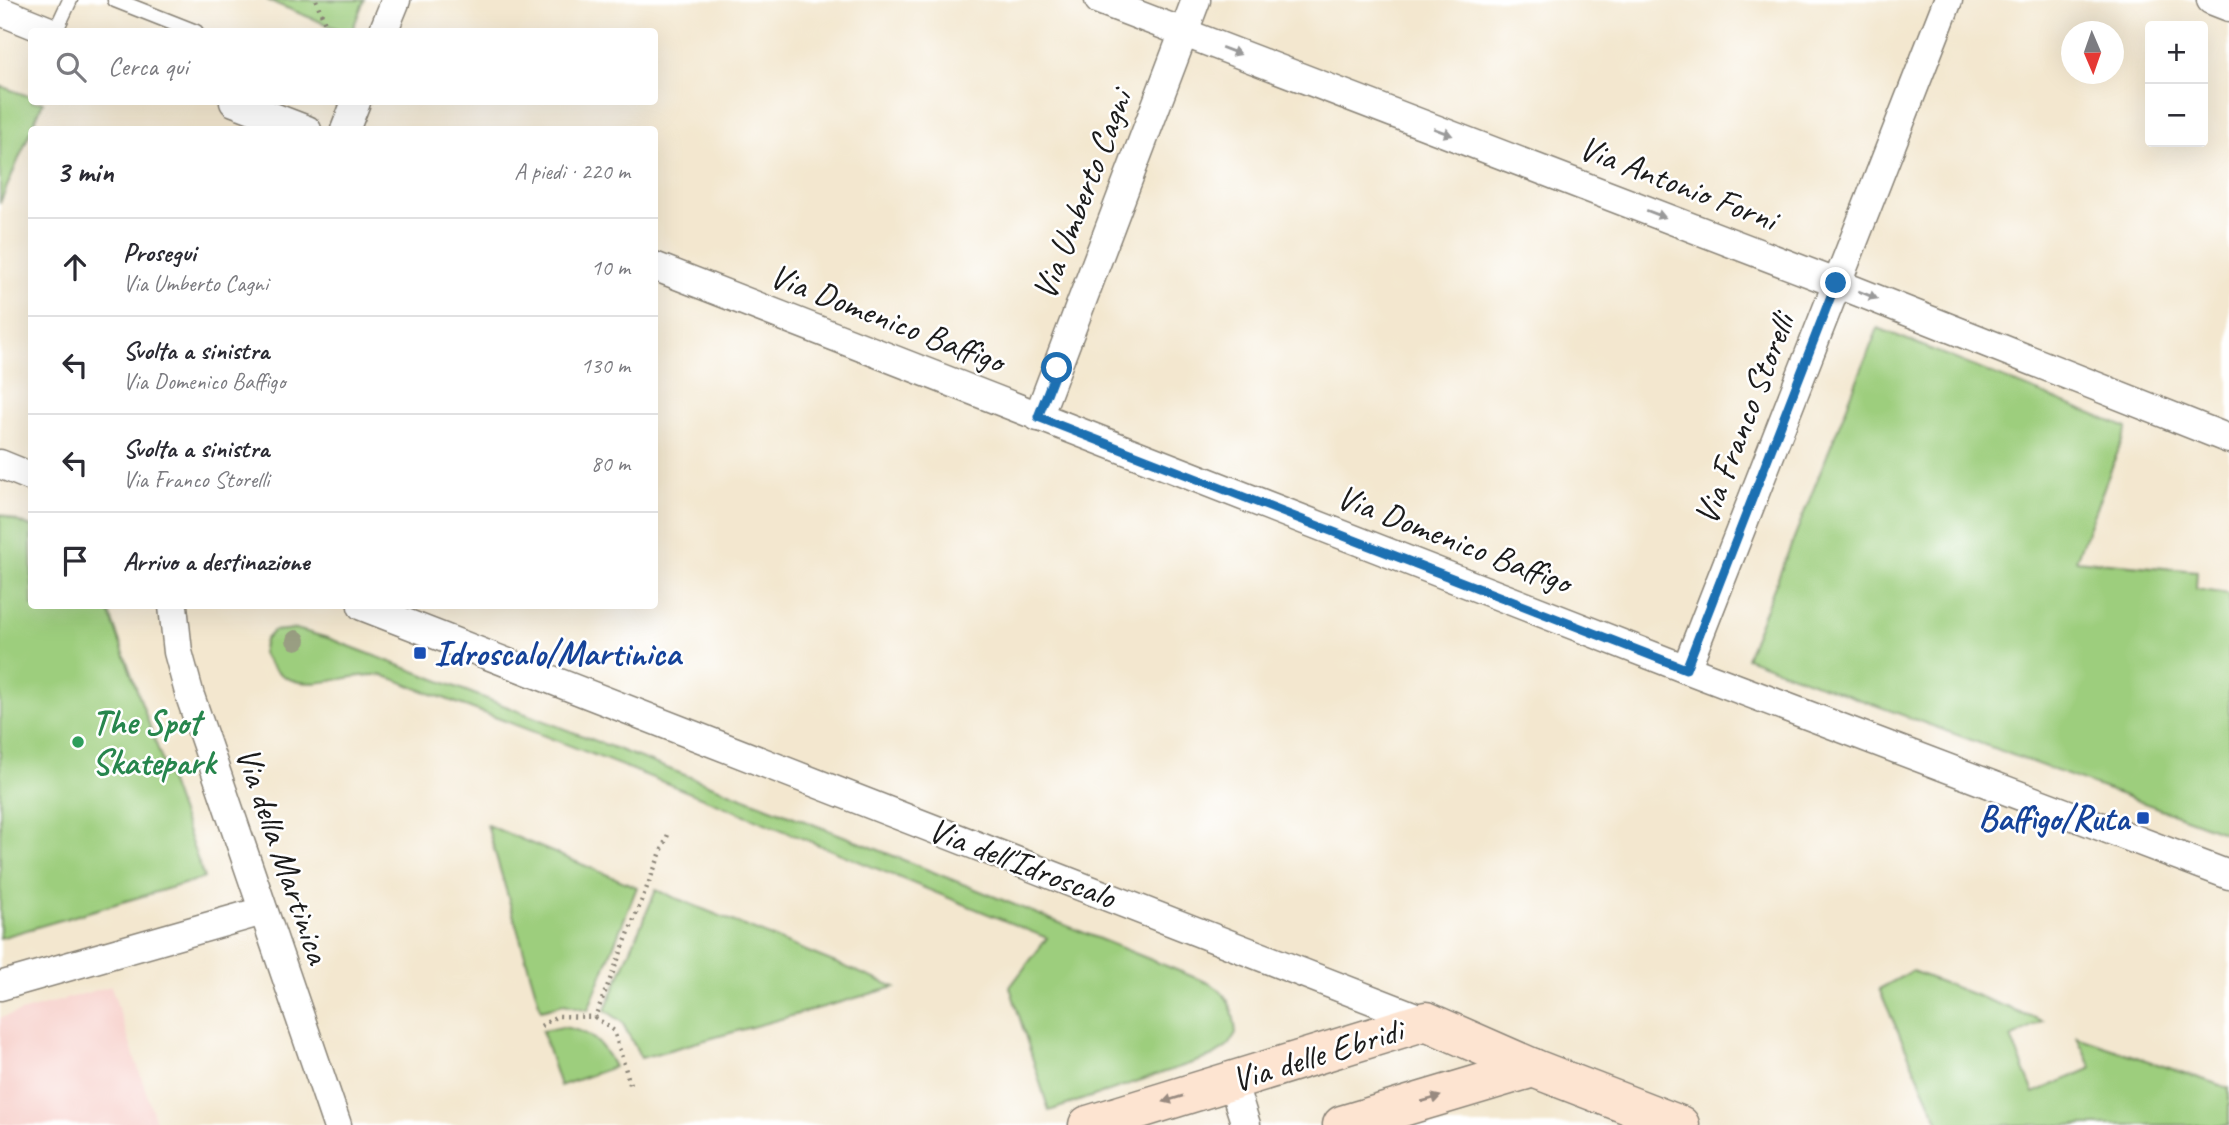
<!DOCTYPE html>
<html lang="it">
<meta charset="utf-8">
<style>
:root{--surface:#fff;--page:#f2f2f3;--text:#2b2b33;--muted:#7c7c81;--line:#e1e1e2}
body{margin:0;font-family:Caveat,sans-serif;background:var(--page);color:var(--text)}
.controls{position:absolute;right:21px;top:21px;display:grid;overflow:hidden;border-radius:7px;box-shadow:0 7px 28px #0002}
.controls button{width:63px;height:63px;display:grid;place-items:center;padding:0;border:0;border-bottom:2px solid var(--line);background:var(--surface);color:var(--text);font:35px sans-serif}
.compass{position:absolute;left:2061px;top:21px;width:63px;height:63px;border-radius:50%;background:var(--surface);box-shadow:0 7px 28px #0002;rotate:178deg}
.stop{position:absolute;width:21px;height:21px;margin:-16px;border:5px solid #1f6fb2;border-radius:50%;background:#fff}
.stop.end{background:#1f6fb2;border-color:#fff;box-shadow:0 2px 7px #0008}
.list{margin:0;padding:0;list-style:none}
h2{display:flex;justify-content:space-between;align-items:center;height:91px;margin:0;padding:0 28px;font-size:30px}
h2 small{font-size:23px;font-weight:400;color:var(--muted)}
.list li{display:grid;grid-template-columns:46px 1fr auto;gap:21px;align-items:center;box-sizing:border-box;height:98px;padding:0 28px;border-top:2px solid var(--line)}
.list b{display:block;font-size:26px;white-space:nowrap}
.list p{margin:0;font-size:23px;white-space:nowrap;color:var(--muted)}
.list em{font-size:23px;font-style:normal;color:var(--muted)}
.icon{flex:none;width:38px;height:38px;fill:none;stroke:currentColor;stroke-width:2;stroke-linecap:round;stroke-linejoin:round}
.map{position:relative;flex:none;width:2229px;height:1125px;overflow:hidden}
.search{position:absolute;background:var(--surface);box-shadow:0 7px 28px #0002;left:28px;top:28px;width:630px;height:77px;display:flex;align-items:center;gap:18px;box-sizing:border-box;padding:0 24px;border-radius:7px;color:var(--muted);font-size:26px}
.panel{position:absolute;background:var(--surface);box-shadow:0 7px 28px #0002;left:28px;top:126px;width:630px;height:483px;border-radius:7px}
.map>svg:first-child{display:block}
.built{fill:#f7d0cb}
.green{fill:#9dce7d;stroke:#5c754c;stroke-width:2}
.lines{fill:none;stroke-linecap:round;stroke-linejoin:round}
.lane-casing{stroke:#888276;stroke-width:17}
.street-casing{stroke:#888276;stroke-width:31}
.secondary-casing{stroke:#888276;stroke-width:41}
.path{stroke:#888276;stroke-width:4.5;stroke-dasharray:2 5;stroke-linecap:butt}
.lane{stroke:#fff;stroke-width:14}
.street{stroke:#fff;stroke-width:28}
.secondary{stroke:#fde4d1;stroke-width:38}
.tree{fill:#999e82}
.oneway{fill:#999}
.oneway2{fill:#988a80}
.route{stroke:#1f6fb2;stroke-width:9}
.transit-dot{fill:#1a4fb4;stroke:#fff;stroke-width:2.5}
.leisure-dot{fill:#2e9e5b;stroke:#fff;stroke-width:2.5}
.labels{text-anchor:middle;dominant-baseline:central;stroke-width:5;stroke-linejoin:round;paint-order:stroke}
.street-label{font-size:35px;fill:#1c1c1c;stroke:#fff}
.transit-label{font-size:35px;font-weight:bold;fill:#164399;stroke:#fff;text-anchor:start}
.leisure-label{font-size:35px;font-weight:bold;fill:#27864d;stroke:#fff;text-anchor:start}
</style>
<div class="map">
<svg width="2229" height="1125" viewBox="0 0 2229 1125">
<rect width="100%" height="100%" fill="#fff"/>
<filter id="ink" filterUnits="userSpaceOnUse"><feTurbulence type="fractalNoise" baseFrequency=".0143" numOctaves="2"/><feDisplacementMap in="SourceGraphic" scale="14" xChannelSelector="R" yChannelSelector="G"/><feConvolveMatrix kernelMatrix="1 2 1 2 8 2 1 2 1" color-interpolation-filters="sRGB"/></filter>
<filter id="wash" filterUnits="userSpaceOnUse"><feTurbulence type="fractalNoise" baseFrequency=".00686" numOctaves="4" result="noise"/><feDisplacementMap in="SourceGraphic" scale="28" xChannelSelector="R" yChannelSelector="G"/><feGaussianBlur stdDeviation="1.57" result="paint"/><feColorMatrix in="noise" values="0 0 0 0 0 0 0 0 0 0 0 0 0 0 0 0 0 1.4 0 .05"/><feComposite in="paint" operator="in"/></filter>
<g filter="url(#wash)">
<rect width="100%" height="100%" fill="#f3e7cf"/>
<polygon class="built" points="111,986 157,1125 0,1125 0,1018"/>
<g class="green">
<polygon points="267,0 364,0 352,31 345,32"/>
<polygon points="0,86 31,97 32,102 43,102 0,203"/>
<polygon points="1878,328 2127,428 2076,560 2197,571 2196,589 2229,594 2229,834 1746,658"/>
<polygon points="0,514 31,527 32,606 107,606 204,878 0,938"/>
<path d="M296 629 328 638 849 838 1211 984C1230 995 1234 1012 1236 1033L1227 1047 1213 1056 1049 1111 1010 987 1047 938C839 854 632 766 421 690 408 686 390 675 376 675 332 675 291 703 262 653L265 640 273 631Z"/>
<polygon points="487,825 637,887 588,1010 564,1004 541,1010"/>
<polygon points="656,890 895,987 641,1058 622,1022 605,1010"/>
<polygon points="1912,971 2043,1021 2011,1038 2034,1093 2092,1068 2077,1037 2229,1088 2229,1125 1940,1125 1879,989"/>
<path d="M563 1027C590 1031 602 1042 614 1067L560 1086 542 1031Z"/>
</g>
</g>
<g filter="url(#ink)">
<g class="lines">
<defs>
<g id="lane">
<polyline points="115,0 196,32"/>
<polyline points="55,32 70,0"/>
</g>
<g id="street">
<polyline points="1099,0 1836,283 2229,439"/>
<polyline points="2211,0 2229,7"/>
<polyline points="0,11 52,32"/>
<polyline points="383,32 396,0"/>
<polyline points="234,102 307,130"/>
<polyline points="345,130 356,102"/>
<polyline points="654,266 1686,669 2229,875"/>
<polyline points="1038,417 1196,0"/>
<polyline points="0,464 32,477"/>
<polyline points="173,606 178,652 190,696 337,1125"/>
<polyline points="362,606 1426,1021"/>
<polyline points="1686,669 1948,0"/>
<polyline points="0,986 263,911"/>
<polyline points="1232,1081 1246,1125"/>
</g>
<g id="secondary">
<polyline points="1088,1125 1426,1021 1533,1068 1680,1125"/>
<polyline points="1342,1125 1533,1068"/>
</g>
</defs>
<use href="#lane" class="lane-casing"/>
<use href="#street" class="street-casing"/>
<use href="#secondary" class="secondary-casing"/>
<g class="path">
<polyline points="316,0 325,23"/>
<polyline points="541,1026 557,1016 595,1017"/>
<polyline points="630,1084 614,1031 595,1017 669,832"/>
</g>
<use href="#lane" class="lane"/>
<use href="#street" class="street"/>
<use href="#secondary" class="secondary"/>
</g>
<circle class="tree" cx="296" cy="640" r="10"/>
<defs><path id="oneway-solid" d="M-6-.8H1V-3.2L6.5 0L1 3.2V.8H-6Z" transform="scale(1.75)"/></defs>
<g class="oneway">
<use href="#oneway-solid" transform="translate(1231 51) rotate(21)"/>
<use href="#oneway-solid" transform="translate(1443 132) rotate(21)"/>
<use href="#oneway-solid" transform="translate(1656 214) rotate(21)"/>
<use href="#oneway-solid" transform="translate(1868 295) rotate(22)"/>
</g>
<g class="oneway2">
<use href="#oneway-solid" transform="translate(1173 1099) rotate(163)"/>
<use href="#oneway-solid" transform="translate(1431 1099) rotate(-16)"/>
</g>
</g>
<g class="lines" filter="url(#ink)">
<polyline class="route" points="1057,368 1038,417 1686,669 1836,283"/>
</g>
<g class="transit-dot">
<rect x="413" y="646" width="14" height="14" rx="3.5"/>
<rect x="2136" y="811" width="14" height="14" rx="3.5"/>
</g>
<circle class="leisure-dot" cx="78" cy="742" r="7"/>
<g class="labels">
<g class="street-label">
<text transform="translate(1678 183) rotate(21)">Via Antonio Forni</text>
<text transform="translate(1082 195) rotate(-69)">Via Umberto Cagni</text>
<text transform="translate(887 318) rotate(21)">Via Domenico Baffigo</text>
<text transform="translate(1744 419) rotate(-69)">Via Franco Storelli</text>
<text transform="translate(1454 539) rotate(21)">Via Domenico Baffigo</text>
<text transform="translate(283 855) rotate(71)">Via della Martinica</text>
<text transform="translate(1022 863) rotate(21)">Via dell'Idroscalo</text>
<text transform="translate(1317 1055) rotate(-17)">Via delle Ebridi</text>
</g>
<g class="transit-label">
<text x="434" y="653">Idroscalo/Martinica</text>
<text x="2129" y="818" text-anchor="end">Baffigo/Ruta</text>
</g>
<g class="leisure-label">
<text x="92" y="722">The Spot<tspan x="92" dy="40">Skatepark</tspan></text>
</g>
</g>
</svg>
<div class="controls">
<button>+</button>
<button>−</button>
</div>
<svg class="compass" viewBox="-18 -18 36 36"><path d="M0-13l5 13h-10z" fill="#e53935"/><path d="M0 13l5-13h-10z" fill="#7c7c81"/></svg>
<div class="stop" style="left:1057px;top:368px"></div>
<div class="stop end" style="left:1836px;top:283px"></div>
<div class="search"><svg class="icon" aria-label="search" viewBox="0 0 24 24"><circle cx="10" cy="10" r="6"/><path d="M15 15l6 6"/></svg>Cerca qui</div>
<section class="panel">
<h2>3 min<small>A piedi · 220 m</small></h2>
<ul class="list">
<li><svg class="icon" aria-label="ahead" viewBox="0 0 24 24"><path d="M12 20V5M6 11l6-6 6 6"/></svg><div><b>Prosegui</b><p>Via Umberto Cagni</p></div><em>10 m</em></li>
<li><svg class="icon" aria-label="left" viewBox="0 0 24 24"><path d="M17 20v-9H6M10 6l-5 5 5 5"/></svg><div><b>Svolta a sinistra</b><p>Via Domenico Baffigo</p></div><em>130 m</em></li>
<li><svg class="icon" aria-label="left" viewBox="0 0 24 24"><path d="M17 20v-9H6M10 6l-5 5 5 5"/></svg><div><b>Svolta a sinistra</b><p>Via Franco Storelli</p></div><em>80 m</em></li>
<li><svg class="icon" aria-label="arrive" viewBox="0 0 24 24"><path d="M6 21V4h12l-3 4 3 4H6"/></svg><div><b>Arrivo a destinazione</b></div></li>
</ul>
</section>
</div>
